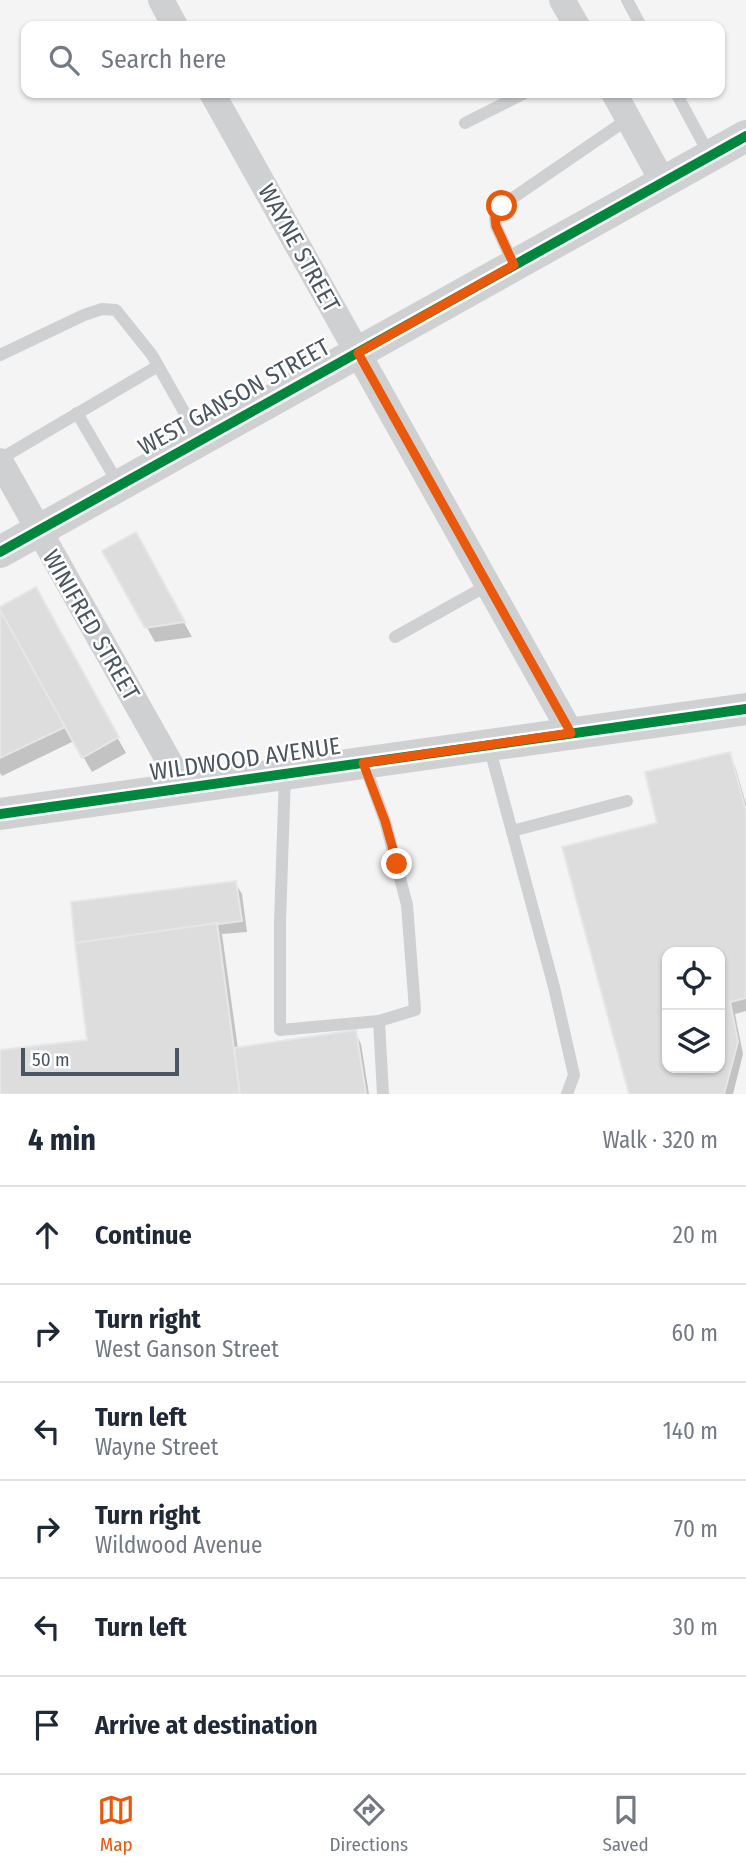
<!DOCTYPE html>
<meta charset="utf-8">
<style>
:root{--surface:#fff;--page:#f2f2f3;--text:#1f2937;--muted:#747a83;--line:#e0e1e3;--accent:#ea580c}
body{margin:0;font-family:"Fira Sans Condensed",sans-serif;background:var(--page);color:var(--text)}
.controls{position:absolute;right:21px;bottom:21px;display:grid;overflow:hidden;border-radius:14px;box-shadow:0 2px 5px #0004}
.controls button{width:63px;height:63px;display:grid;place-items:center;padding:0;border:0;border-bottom:2px solid var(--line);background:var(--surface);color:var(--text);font:35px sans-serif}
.scale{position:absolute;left:21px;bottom:18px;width:158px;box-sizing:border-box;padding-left:7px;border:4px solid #4a5661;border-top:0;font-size:19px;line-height:24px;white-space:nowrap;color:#4a5661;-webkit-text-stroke:5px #fff;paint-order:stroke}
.stop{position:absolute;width:21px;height:21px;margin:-16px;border:5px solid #ea580c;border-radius:50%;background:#fff}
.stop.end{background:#ea580c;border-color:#fff;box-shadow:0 2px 7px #0008}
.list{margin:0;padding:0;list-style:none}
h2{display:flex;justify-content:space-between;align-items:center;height:91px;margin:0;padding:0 28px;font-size:30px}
h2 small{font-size:23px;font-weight:400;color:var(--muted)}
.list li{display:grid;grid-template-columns:46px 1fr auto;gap:21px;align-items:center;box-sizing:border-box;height:98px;padding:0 28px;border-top:2px solid var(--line)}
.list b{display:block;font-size:26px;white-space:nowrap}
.list p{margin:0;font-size:23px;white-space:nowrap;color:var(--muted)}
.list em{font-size:23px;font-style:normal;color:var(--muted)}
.icon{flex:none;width:38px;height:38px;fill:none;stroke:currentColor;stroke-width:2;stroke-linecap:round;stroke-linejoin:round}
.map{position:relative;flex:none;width:746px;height:1094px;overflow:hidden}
.search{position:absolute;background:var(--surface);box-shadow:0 2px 5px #0004;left:21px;right:21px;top:21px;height:77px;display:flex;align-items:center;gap:18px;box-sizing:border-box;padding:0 24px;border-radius:14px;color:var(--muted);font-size:26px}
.sheet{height:679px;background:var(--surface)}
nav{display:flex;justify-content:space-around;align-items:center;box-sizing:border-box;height:98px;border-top:2px solid var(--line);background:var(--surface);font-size:19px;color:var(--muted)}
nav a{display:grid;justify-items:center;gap:4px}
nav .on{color:var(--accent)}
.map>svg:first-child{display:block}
.shadow{fill:#0003;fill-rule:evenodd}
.building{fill:#ddddde;stroke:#e5e6e7;stroke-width:2;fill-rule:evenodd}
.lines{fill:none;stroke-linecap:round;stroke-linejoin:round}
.service{stroke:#ced0d2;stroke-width:12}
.minor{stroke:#ced0d2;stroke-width:26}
.tertiary{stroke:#ced0d2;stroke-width:32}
.cycleway-casing{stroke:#fff;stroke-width:15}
.cycleway{stroke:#00873e;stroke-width:10}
.route{stroke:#ea580c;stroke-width:9}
.labels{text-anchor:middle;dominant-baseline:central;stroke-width:5;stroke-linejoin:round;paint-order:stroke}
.street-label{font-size:24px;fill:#4a5661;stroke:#fff}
</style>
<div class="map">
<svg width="746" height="1094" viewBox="0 0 746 1094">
<rect width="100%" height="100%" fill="#f4f4f4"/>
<g class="shadow">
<polygon points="144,549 192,637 155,642 105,552"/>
<polygon points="35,590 126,753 92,772 74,741 2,776 0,773 0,609"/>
<path d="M729 754 735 766 746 804V1011L735 1014 743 1054 733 1094H630L659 824ZM667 952H720V1068H667Z"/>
<polygon points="235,883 242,894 247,932 222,934 238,1049 355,1032 361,1044 369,1094 0,1094 0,1052 89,1042"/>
</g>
<g class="building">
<polygon points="136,532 185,622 145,628 102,551"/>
<polygon points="36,587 119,737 82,758 0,610 0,607"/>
<polygon points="0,610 65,727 0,758"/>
<path d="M730 752 746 811V998L730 1002 738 1042 724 1094H629L562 847 657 823 645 772ZM667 952H720V1068H667Z"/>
<polygon points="236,881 242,921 75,943 71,902"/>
<polygon points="217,923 240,1094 0,1094 0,1050 87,1040 75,943"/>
<polygon points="356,1030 366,1094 240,1094 234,1048"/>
</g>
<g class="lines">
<g class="service">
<polyline points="627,0 641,26"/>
<polyline points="676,93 710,156"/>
<polyline points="465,123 525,93"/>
<polyline points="514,265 496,226 495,218 501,206 628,119"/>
<polyline points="0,355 84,315 102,309 116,310 152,355 200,440"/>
<polyline points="77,413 119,485"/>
<polyline points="0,459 158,366"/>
<polyline points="395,637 488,585"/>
<polyline points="489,746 554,987 574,1075 567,1094"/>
<polyline points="285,774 280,922 280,1030 379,1021 415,1010 407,905 385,821 364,763"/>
<polyline points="512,831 627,801"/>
<polyline points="379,1021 383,1094"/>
</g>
<g class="minor">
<polyline points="161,0 175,26"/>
<polyline points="562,0 577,26"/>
<polyline points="212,93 571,733"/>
<polyline points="614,93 663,182"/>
<polyline points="0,461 184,788"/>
</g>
<g class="tertiary">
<polyline points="0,552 746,136"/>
<polyline points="0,814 746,709"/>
</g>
<defs>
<g id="cycleway">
<polyline points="0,552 746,136"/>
<polyline points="0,814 746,709"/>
</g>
</defs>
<use href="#cycleway" class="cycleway-casing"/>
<use href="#cycleway" class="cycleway"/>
</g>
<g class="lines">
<polyline class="route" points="397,864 385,821 363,763 571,733 358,353 514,265 496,226 495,218 502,206"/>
</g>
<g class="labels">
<g class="street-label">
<text transform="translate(299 248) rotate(61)">WAYNE STREET</text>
<text transform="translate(234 397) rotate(-29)">WEST GANSON STREET</text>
<text transform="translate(91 625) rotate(60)">WINIFRED STREET</text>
<text transform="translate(245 759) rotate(-8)">WILDWOOD AVENUE</text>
</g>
</g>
</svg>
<div class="controls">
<button><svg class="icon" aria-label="locate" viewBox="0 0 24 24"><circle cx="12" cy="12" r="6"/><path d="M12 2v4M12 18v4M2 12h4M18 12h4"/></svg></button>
<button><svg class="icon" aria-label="layers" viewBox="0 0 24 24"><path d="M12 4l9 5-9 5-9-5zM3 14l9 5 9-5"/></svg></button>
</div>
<div class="scale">50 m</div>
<div class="stop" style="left:502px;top:206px"></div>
<div class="stop end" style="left:397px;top:864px"></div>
<div class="search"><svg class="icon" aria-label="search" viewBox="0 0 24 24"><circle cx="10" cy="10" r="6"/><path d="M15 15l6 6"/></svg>Search here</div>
</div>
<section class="sheet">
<h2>4 min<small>Walk · 320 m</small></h2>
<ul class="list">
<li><svg class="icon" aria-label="ahead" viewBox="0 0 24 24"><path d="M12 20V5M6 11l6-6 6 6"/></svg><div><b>Continue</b></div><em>20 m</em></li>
<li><svg class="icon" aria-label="right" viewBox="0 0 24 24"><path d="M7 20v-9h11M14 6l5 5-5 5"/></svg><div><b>Turn right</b><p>West Ganson Street</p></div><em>60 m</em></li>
<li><svg class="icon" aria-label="left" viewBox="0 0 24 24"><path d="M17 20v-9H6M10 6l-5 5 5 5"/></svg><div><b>Turn left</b><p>Wayne Street</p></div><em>140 m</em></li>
<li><svg class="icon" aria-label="right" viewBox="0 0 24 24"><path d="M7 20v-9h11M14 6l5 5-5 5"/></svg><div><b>Turn right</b><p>Wildwood Avenue</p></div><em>70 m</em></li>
<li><svg class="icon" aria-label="left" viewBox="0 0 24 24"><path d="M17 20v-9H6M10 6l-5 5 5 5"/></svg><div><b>Turn left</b></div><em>30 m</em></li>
<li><svg class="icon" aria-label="arrive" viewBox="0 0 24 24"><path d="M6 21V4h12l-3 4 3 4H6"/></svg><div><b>Arrive at destination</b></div></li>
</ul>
</section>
<nav>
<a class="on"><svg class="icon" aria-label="map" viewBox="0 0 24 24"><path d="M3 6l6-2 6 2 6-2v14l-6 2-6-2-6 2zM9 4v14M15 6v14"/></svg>Map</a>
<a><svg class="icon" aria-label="directions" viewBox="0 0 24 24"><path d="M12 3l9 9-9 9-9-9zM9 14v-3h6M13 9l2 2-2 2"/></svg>Directions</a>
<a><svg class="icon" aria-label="saved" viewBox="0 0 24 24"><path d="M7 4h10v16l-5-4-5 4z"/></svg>Saved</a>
</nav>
